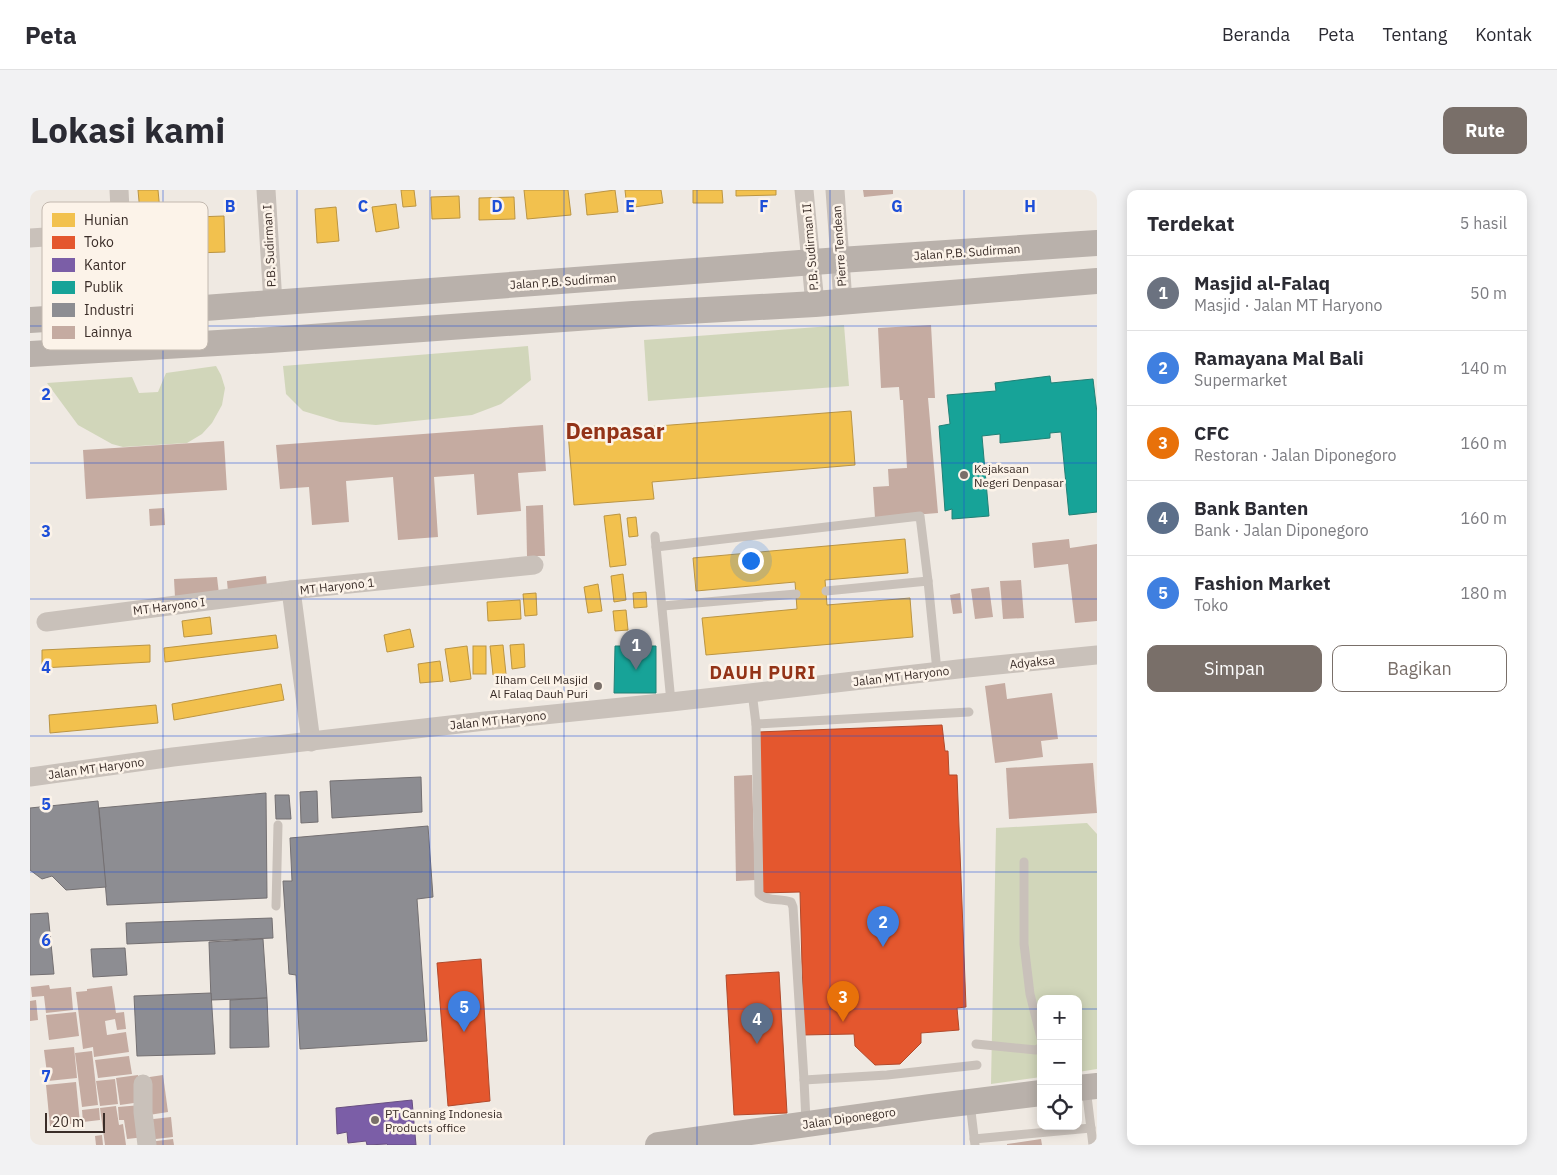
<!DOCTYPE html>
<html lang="id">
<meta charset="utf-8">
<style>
:root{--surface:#fff;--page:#f2f2f3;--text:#2b2b33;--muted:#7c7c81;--line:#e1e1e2;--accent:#796f69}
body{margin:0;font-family:"IBM Plex Sans",sans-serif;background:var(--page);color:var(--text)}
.controls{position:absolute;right:15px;bottom:15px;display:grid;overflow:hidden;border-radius:10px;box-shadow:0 2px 12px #0003}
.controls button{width:45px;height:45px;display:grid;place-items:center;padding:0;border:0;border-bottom:1px solid var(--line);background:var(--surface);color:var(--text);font:25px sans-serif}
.scale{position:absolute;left:15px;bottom:12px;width:60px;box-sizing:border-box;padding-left:5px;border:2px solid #3a2d28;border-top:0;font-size:14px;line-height:18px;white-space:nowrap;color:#3a2d28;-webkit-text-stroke:4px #fcf3e9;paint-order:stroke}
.you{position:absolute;left:720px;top:370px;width:18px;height:18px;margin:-12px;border:4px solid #fff;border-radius:50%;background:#1a73e8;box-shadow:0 0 0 8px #1a73e833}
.badge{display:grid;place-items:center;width:32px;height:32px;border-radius:50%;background:var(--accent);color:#fff;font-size:16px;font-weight:700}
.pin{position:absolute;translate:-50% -41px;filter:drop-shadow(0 1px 2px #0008)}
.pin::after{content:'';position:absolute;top:26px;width:18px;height:15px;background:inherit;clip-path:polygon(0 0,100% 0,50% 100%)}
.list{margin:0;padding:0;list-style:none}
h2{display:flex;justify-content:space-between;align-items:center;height:65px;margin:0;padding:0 20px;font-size:21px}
h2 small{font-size:16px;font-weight:400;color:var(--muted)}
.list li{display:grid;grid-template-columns:32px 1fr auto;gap:15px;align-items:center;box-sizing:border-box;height:75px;padding:0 20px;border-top:1px solid var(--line)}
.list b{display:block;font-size:19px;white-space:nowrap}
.list p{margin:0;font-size:16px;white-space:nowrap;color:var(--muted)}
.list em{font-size:16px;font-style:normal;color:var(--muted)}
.actions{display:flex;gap:10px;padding:15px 20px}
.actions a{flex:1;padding:11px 0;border:1px solid var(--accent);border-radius:10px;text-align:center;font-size:18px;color:var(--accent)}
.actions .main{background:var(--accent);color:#fff}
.icon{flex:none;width:28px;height:28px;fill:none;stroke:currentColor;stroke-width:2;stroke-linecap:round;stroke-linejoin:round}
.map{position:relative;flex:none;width:1067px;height:955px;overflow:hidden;border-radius:10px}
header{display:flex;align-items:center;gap:30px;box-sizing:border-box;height:70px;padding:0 25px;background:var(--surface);border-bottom:1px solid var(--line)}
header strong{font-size:24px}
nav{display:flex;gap:28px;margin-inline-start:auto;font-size:18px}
.intro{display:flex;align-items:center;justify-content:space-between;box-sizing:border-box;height:120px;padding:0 30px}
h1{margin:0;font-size:35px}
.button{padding:12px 22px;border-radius:10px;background:var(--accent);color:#fff;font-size:18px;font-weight:700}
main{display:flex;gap:30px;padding:0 30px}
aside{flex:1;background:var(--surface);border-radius:10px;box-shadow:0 2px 12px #0003}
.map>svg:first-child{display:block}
.green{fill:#d1d6ba}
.homes{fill:#f2c14e;stroke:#bb9543}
.shops{fill:#e4572e;stroke:#b14a2c}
.offices{fill:#7b5ea7;stroke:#684f81}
.public{fill:#17a398;stroke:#228076}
.industry{fill:#8d8d92;stroke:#747072}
.building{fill:#c5aba1}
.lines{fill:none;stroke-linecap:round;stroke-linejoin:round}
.service{stroke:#c9c1ba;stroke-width:9}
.minor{stroke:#c9c1ba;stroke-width:19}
.secondary{stroke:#b9b1ab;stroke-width:26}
.grid{fill:none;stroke:#1d4ed8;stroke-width:1;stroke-opacity:0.55}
.poi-dot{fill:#796f69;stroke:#fcf3e9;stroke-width:2}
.labels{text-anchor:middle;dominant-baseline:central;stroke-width:5;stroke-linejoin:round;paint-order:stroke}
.street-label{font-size:12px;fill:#3a2d28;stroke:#fcf3e9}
.poi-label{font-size:12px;fill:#3a2d28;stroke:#fcf3e9;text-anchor:start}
.district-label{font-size:18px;font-weight:bold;letter-spacing:1px;fill:#933317;stroke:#fcf3e9}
.town-label{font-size:22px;font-weight:bold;fill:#933317;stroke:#fcf3e9}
.key{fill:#fcf3e9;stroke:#c2b8af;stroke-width:1}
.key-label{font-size:14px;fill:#3a2d28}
.grid-label{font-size:16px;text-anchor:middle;font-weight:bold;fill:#1d4ed8;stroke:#fcf3e9;stroke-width:5;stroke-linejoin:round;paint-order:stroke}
</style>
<header>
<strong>Peta</strong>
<nav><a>Beranda</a><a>Peta</a><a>Tentang</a><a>Kontak</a></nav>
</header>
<div class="intro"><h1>Lokasi kami</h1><a class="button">Rute</a></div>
<main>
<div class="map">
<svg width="1067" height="955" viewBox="0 0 1067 955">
<rect width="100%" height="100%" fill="#efe9e2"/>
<g class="green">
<polygon points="814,135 819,196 618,211 614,150"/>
<polygon points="498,156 501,190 471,214 442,225 346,235 310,232 273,221 256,204 253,176"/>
<polygon points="186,176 191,185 195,198 192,215 182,233 172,244 157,253 93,257 82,254 48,235 17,193 102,187 109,203 128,202 136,183"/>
<polygon points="1057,633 1067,644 1067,879 1048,882 1048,809 1011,809 1011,887 961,894 966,638"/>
</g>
<g class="homes">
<polygon points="108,0 128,0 133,54 113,56"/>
<polygon points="371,0 384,0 386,16 373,17"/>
<polygon points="494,0 538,0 541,25 497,29"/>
<polygon points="585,0 588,22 557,25 555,4"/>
<polygon points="595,0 631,0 633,13 597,18"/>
<polygon points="663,0 692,0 693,13 663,13"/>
<polygon points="706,0 746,0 746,5 706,6"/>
<polygon points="429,6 430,28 402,29 401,7"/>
<polygon points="484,7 485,29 449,30 449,8"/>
<polygon points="366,14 369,38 346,42 342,17"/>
<polygon points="306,17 309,51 287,53 285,19"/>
<polygon points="194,26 195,62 166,63 165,27"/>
<polygon points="821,221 825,275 622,292 624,309 544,315 538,243"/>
<polygon points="590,324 596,375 580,377 574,326"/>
<polygon points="606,327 608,346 599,347 597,328"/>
<polygon points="875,349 878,383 795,390 797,415 880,408 883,447 676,465 672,428 767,419 765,392 666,401 663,368"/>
<polygon points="593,384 596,410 584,412 581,386"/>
<polygon points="568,394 572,421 558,423 554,397"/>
<polygon points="616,402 617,417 604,418 603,403"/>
<polygon points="506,403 507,425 495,426 493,404"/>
<polygon points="490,410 491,429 458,431 457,412"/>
<polygon points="596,420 598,440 585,441 583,421"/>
<polygon points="180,427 182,444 154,447 152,431"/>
<polygon points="380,439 384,457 357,462 354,445"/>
<polygon points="246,445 248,458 135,472 134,458"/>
<polygon points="494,454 495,477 482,479 480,455"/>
<polygon points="120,455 120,472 12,478 12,460"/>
<polygon points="473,455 476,484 463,485 460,456"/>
<polygon points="437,456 441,489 420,492 415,459"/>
<rect x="443" y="456" width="13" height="28"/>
<polygon points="410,471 413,491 390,493 388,474"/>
<polygon points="251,494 254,510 144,530 142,514"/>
<polygon points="126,515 128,533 20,543 19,525"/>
</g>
<g class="shops">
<polygon points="912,535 915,561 918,561 919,585 927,585 936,817 927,818 929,840 891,843 891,853 870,874 845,875 825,856 824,844 772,845 773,811 770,702 731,703 728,542"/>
<polygon points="451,769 460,911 418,916 407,773"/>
<polygon points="749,782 757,923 704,925 696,785"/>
</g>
<polygon class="offices" points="382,910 386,955 358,955 357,954 337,955 336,951 318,953 317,942 307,944 306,918"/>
<g class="public">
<polygon points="1020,186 1021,193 1063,189 1067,223 1067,322 1039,325 1031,242 1020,243 1020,248 970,253 970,244 952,246 959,326 922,329 922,319 915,321 909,236 920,234 917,205 966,201 965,193"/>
<polygon points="585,456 626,456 626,503 584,503"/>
</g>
<g class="industry">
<polygon points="391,587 392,622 302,628 300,591"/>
<polygon points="287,601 288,632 271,633 270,602"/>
<polygon points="236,603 237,708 77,715 69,618"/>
<polygon points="245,605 259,605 261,629 246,629"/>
<polygon points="68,611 76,697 36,700 22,686 12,689 0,680 0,618"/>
<polygon points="398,636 403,707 387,709 397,851 270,859 266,785 259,784 253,691 262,691 260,648"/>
<polygon points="18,723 24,784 0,785 0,724"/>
<polygon points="242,728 243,748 97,754 96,733"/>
<polygon points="233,749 237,808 181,810 179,752"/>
<polygon points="95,758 97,785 63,787 61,759"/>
<polygon points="181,803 185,864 107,866 104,806"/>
<polygon points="237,808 239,857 200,858 200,810"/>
</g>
<g class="building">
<polygon points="833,0 863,0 863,4 834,7"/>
<polygon points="901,135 905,208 898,208 908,323 845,328 843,297 859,296 858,279 877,278 873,210 870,210 869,197 851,198 848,138"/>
<polygon points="513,235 516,281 488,283 491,321 447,325 444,284 404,287 408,347 368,350 363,287 316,291 319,332 282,335 279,297 250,299 246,255"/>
<polygon points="194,251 197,300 56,309 53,260"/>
<polygon points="513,315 515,366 497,366 496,316"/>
<polygon points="134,318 135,335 120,336 119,319"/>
<polygon points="1039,349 1040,358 1067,354 1067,431 1045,433 1038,374 1004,378 1002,353"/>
<polygon points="236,386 237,397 198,402 197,391"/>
<polygon points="187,387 189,404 145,407 144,389"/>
<polygon points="991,390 994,428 973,429 970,391"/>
<polygon points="959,397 963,427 945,429 941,399"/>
<polygon points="930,403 932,423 923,424 920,405"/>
<polygon points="975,493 977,509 1022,503 1028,549 1011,551 1013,567 965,573 955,496"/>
<polygon points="1063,573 1067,623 979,629 976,578"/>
<polygon points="722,585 725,690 706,691 704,586"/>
<polygon points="19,795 20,799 41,797 43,820 16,823 14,806 2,807 1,797"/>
<polygon points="82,796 86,823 94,822 96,839 87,840 85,829 75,831 77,845 96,842 99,862 64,867 63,857 53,859 46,802 57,801 57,799"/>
<polygon points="6,810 8,830 0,831 0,811"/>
<polygon points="46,822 49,846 19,850 16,825"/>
<polygon points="44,857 47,888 18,891 14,860"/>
<polygon points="62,861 68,915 52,917 45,863"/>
<polygon points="99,866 102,884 68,888 65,870"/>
<polygon points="108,885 111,912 90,915 86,888"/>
<polygon points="133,885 138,922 119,925 113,888"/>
<polygon points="85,889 88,914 70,916 66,891"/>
<polygon points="46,892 50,933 20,936 16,895"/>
<polygon points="111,915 115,947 97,949 94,930 89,930 88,917"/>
<polygon points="86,916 89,935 93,934 96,955 75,955 70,918"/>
<polygon points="69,918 70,930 53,932 52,920"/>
<polygon points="141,927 143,947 117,950 115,930"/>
<polygon points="72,945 73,955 66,955 65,946"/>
<polygon points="143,949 144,955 118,955 118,952"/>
<polygon points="1011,949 1012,955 977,955 977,954"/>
</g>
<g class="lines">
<g class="service">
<polyline points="625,346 641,512"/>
<polyline points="626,357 890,326 898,391"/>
<polyline points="796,401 898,391 907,481"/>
<polyline points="633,416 766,404"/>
<polyline points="722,502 726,534 939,522"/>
<path d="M726 534 729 704C738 712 750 708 761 712L763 717 774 890"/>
<polyline points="994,672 994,754 1000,804 1011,848"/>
<polyline points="246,716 248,635"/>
<polyline points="946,854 1006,860 1011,857"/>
<polyline points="1056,898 1063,955"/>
<polyline points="940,913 945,955"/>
<polyline points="776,931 774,890 857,885 947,875"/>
<polyline points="944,949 1061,938"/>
</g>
<g class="minor">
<polyline points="89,0 97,159"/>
<polyline points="236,0 243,113"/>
<polyline points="774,0 785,114"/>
<polyline points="805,0 813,112"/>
<polyline points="0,48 91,42"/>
<polyline points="16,432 261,400"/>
<polyline points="281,552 261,400 504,375"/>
<polyline points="0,587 143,567 455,531 641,512 937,478 1067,465"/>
<polyline points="113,894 113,922 117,955"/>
</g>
<g class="secondary">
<polyline points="0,130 95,124 810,70 1067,53"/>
<polyline points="0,164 240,150 603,124 785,114 1067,91"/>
<polyline points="1048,898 1067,896"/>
<polyline points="628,955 899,917 1011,903"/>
</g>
</g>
<path class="grid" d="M133 0V955M267 0V955M400 0V955M534 0V955M667 0V955M800 0V955M934 0V955M0 136H1067M0 273H1067M0 409H1067M0 546H1067M0 682H1067M0 819H1011M1048 819H1067"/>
<g class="poi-dot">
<circle cx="934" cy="285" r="5"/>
<circle cx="568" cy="496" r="5"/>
<circle cx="345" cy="930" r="5"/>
</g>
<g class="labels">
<g class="street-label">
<text transform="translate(239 56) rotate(-93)">P.B. Sudirman I</text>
<text transform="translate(809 56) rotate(-94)">Pierre Tendean</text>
<text transform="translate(780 57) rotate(-95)">P.B. Sudirman II</text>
<text transform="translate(937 62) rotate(-4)">Jalan P.B. Sudirman</text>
<text transform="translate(533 91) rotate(-4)">Jalan P.B. Sudirman</text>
<text transform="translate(307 396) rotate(-6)">MT Haryono 1</text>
<text transform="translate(139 416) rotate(-7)">MT Haryono I</text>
<text transform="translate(1002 472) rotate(-6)">Adyaksa</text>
<text transform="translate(871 486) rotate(-7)">Jalan MT Haryono</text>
<text transform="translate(468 530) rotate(-6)">Jalan MT Haryono</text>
<text transform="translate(66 578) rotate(-8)">Jalan MT Haryono</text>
<text transform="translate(819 928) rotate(-8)">Jalan Diponegoro</text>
</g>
<g class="poi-label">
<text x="944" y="278">Kejaksaan<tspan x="944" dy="14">Negeri Denpasar</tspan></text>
<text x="558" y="489" text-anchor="end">Ilham Cell Masjid<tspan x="558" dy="14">Al Falaq Dauh Puri</tspan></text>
<text x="355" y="923">PT Canning Indonesia<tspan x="355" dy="14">Products office</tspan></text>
</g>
<g class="district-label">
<text x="733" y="482">DAUH PURI</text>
</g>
<g class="town-label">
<text x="585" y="240">Denpasar</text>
</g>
</g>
<rect x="12" y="12" width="166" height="148" rx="8" class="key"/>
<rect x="22" y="23" width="23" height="14" fill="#f2c14e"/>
<rect x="22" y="46" width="23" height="13" fill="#e4572e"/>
<rect x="22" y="68" width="23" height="14" fill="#7b5ea7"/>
<rect x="22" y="91" width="23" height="13" fill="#17a398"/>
<rect x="22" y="113" width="23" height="14" fill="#8d8d92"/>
<rect x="22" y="136" width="23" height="13" fill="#c5aba1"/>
<g class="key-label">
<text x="54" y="35">Hunian</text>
<text x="54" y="57">Toko</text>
<text x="54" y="80">Kantor</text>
<text x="54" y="102">Publik</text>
<text x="54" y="125">Industri</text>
<text x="54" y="147">Lainnya</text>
</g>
<g class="grid-label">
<text x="200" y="22">B</text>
<text x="333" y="22">C</text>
<text x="467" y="22">D</text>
<text x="600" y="22">E</text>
<text x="734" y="22">F</text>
<text x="867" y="22">G</text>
<text x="1000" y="22">H</text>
<text x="16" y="210">2</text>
<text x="16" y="347">3</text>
<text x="16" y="483">4</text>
<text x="16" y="620">5</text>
<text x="16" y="756">6</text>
<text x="16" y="892">7</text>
</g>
</svg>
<div class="controls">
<button>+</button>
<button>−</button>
<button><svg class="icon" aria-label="locate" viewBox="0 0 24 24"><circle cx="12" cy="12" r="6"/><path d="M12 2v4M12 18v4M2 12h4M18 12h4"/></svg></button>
</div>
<div class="scale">20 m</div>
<div class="you"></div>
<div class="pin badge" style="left:606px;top:480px;background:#6b7280">1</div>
<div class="pin badge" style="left:853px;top:757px;background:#3f7fe0">2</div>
<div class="pin badge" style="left:813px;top:832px;background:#e8710a">3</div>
<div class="pin badge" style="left:727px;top:854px;background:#5c6f8a">4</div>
<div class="pin badge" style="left:434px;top:842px;background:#3f7fe0">5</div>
</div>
<aside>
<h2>Terdekat<small>5 hasil</small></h2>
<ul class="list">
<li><span class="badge" style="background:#6b7280">1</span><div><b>Masjid al-Falaq</b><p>Masjid · Jalan MT Haryono</p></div><em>50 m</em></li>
<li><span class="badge" style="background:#3f7fe0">2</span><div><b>Ramayana Mal Bali</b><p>Supermarket</p></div><em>140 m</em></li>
<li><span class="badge" style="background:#e8710a">3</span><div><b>CFC</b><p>Restoran · Jalan Diponegoro</p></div><em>160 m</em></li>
<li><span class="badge" style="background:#5c6f8a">4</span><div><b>Bank Banten</b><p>Bank · Jalan Diponegoro</p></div><em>160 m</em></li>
<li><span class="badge" style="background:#3f7fe0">5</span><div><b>Fashion Market</b><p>Toko</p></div><em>180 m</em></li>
</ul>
<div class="actions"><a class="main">Simpan</a><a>Bagikan</a></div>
</aside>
</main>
